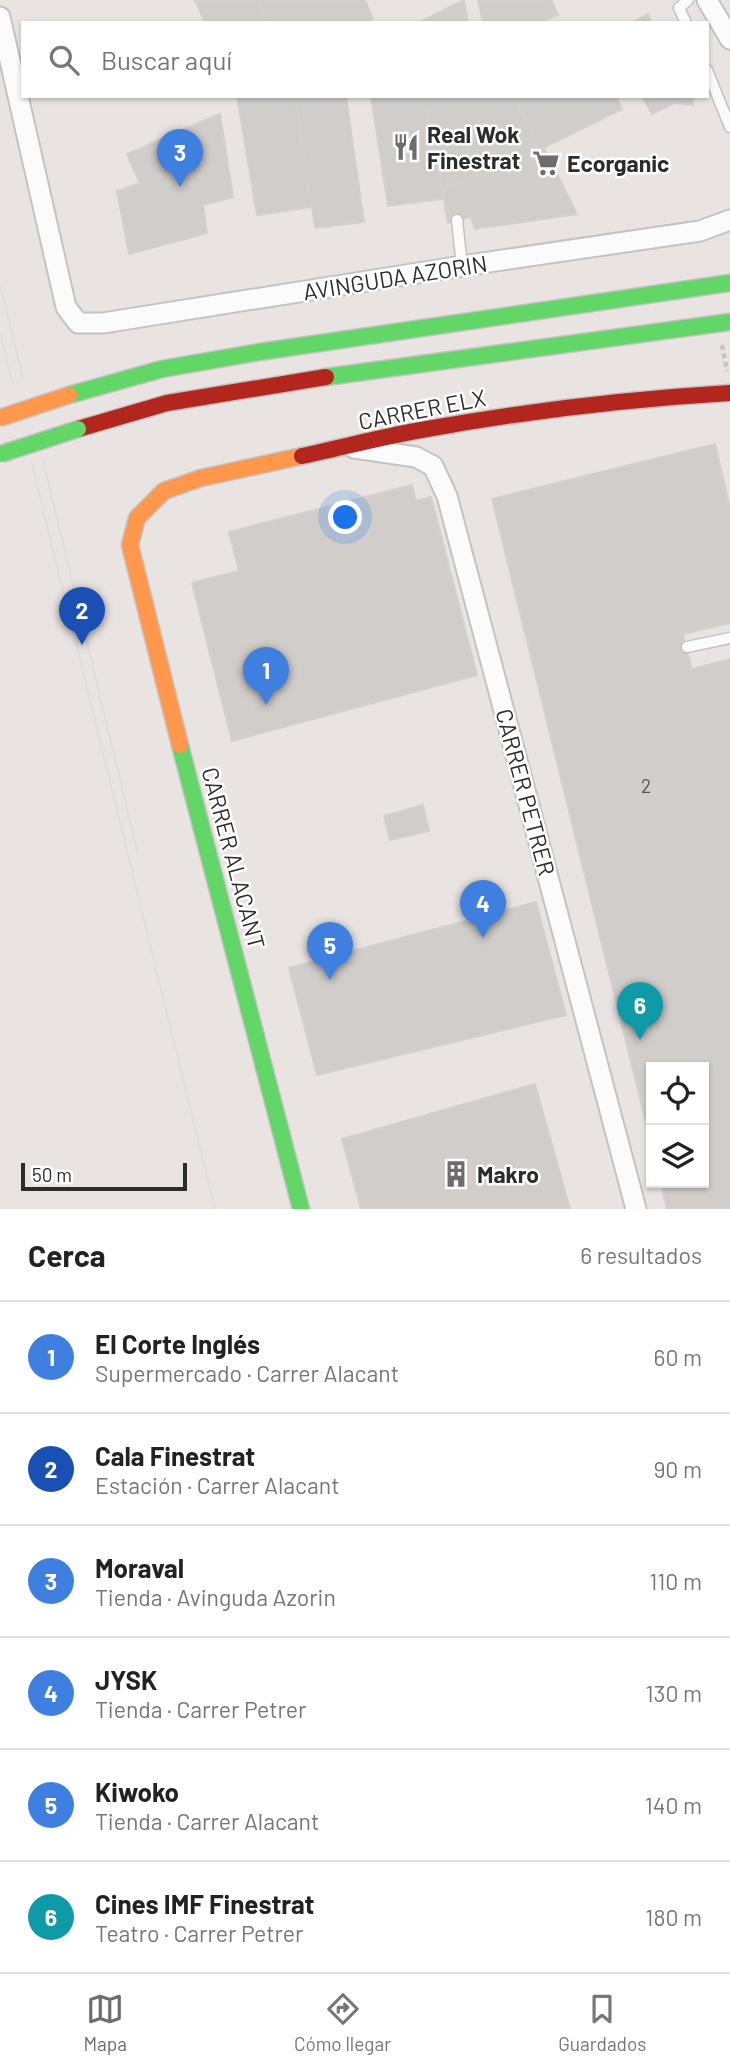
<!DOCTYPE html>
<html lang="es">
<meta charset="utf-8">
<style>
:root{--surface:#fff;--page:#f6f6f6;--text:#222;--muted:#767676;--line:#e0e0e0;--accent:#6e6c6c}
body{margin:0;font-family:Barlow,sans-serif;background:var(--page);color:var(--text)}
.controls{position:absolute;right:21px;bottom:21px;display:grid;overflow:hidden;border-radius:0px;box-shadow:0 2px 5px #0004}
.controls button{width:63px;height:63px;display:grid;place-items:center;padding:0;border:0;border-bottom:2px solid var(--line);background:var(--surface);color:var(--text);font:35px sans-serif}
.scale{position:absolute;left:21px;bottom:18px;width:166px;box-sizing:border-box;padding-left:7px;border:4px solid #2c2c2c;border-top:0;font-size:19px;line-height:24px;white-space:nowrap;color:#2c2c2c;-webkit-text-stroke:5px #fff;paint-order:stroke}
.you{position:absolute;left:346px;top:518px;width:24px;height:24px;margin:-18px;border:5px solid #fff;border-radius:50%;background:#1a73e8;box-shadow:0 0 0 10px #1a73e833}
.badge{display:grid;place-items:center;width:46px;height:46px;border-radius:50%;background:var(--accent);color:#fff;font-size:23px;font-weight:700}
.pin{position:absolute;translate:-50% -58px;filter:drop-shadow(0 2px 4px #0008)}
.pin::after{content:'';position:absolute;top:37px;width:24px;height:21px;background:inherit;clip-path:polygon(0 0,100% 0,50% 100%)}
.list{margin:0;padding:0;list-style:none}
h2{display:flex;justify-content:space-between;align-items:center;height:91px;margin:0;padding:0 28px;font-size:30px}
h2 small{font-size:23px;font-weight:400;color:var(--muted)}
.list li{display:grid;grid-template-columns:46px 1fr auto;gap:21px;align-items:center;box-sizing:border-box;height:112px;padding:0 28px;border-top:2px solid var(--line)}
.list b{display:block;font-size:26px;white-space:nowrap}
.list p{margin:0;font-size:23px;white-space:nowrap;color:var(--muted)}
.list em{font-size:23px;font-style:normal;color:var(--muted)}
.icon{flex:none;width:38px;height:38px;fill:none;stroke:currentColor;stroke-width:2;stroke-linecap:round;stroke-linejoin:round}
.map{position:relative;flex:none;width:730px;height:1209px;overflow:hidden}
.search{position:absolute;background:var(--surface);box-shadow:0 2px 5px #0004;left:21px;right:21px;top:21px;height:77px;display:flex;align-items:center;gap:18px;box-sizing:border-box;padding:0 24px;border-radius:0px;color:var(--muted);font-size:26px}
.sheet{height:763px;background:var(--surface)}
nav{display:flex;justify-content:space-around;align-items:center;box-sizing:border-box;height:98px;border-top:2px solid var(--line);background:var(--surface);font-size:19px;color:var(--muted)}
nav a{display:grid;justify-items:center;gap:4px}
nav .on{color:var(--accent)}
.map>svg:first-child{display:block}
.building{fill:#d0cdcb;stroke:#d4d0ce;stroke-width:2}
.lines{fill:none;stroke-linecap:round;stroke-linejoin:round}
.lane-casing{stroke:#c4c2c2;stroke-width:13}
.street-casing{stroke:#c4c2c2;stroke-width:23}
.fast-casing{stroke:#c4c2c2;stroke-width:19}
.slow-casing{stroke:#c4c2c2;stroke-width:19}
.jam-casing{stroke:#c4c2c2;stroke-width:19}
.path{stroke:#c4c4c3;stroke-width:4.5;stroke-dasharray:5 3.5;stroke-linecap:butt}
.lane{stroke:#fcfbfb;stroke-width:10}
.street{stroke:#fcfbfb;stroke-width:19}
.fast{stroke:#63d668;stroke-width:16}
.slow{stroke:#ff974d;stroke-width:16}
.jam{stroke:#b3261e;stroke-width:16}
.tram{stroke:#dededf;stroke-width:2}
.fast-bridge-casing{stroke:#c4c2c2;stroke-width:19;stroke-linecap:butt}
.slow-bridge-casing{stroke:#c4c2c2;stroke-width:19;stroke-linecap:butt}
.fast-bridge{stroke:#63d668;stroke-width:16}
.slow-bridge{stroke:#ff974d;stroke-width:16}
.labels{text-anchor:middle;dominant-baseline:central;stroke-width:5;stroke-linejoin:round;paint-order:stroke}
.number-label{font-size:19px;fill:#565554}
.poi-label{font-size:23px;font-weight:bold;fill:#2c2c2c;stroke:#fff;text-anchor:start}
.street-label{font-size:23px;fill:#2c2c2c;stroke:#fff}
</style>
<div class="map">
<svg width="730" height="1209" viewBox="0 0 730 1209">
<rect width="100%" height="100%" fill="#e9e4e2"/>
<g class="building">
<polygon points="195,0 259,0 269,23 205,23"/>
<polygon points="259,0 365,0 373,19 364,23 269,23"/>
<polygon points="464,0 468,23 418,23"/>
<polygon points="478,0 551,0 558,15 539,23 483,23"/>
<polygon points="648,14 652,23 631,23"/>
<polygon points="237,96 295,96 311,207 257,215"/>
<polygon points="295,96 346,96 364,222 315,228"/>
<polygon points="371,96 424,96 443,199 388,206"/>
<polygon points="424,96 514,96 539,150 442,190"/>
<polygon points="514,96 616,96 622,109 539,150"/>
<polygon points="642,96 693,96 693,105 674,103 652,114"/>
<polygon points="220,114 233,197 203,205 207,233 129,254 117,191 140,183 127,154"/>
<polygon points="544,148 577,214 475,229 471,217 448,223 442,190"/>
<polygon points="715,444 730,508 730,623 683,634 692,669 730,659 730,1209 667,1209 661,1183 704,1183 704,1067 651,1067 651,1143 492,499"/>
<polygon points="412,485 416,501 431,497 477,675 232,741 192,583 239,571 229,532"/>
<polygon points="423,805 429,831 390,840 384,816"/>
<polygon points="536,902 566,1015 317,1075 289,968"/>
<polygon points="535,1084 570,1209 361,1209 342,1139"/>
</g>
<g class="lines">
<defs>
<g id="lane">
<polyline points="686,23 679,8 688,0"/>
<polyline points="707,70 730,127"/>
<polyline points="457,220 462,266"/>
<polyline points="687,647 730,638"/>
</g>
<g id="street">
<polyline points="707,0 730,39"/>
<polyline points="0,17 66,307 78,323 103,323 462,266 700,231 730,220"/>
<polyline points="354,448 416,457 433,466 447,496 636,1209"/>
</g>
<g id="fast">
<polyline points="326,377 730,322"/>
<polyline points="69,395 162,369 259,352 730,283"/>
<polyline points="180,745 301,1209"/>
</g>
<polyline id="slow" points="180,745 130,545 137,518 164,491 201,478 302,456"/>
<g id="jam">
<polyline points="78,429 167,403 326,377"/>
<path d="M302 456C344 447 385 436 427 429 527 411 629 399 730 393"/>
</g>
</defs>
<use href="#lane" class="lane-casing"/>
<use href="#street" class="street-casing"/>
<use href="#fast" class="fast-casing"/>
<use href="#slow" class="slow-casing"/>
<use href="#jam" class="jam-casing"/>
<polyline class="path" points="722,345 727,371"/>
<use href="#lane" class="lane"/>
<use href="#street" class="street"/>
<use href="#fast" class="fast"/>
<use href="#slow" class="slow"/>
<use href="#jam" class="jam"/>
<g class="tram">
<polyline points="0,284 23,379"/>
<polyline points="0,333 12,381"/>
<polyline points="43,460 138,854"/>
<polyline points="32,464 215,1209"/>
</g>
<defs>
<polyline id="fast-bridge" points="1,454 78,429"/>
<polyline id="slow-bridge" points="0,418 69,395"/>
</defs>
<use href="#fast-bridge" class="fast-bridge-casing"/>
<use href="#slow-bridge" class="slow-bridge-casing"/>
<use href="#fast-bridge" class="fast-bridge"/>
<use href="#slow-bridge" class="slow-bridge"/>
</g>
<defs>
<symbol id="restaurant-bare" viewBox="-9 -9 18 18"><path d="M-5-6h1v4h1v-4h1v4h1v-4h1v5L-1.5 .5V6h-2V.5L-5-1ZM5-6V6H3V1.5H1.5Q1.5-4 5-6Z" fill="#6e6c6c" stroke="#fff" stroke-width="2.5" paint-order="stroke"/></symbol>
<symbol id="supermarket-bare" viewBox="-9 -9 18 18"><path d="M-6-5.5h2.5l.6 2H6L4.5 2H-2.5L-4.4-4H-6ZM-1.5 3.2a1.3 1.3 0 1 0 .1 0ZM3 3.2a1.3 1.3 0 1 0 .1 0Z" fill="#6e6c6c" stroke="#fff" stroke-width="2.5" paint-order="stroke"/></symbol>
<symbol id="building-bare" viewBox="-9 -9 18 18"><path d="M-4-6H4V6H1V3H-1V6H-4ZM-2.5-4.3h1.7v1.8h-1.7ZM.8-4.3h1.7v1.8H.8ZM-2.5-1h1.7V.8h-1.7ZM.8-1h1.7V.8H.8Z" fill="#6e6c6c" stroke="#fff" stroke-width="2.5" paint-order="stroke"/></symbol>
</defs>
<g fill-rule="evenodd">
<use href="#restaurant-bare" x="387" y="128" width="38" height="38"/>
<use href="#supermarket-bare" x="527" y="144" width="38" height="38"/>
<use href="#building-bare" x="437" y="1155" width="38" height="38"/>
</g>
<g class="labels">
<g class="number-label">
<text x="646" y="785">2</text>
</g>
<g class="poi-label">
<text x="427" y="134">Real Wok<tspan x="427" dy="26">Finestrat</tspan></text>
<text x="567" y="163">Ecorganic</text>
<text x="477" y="1174">Makro</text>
</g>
<g class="street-label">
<text transform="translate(395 277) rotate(-9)">AVINGUDA AZORIN</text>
<text transform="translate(422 409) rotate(-11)">CARRER ELX</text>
<text transform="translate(526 792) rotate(75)">CARRER PETRER</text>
<text transform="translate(234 858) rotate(75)">CARRER ALACANT</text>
</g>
</g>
</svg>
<div class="controls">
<button><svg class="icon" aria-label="locate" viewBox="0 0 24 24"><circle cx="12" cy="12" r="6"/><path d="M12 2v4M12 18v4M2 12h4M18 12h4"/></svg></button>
<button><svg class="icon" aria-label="layers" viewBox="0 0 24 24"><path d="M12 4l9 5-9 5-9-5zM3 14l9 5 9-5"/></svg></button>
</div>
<div class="scale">50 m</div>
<div class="you"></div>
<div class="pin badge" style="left:266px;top:705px;background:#3f7fe0">1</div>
<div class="pin badge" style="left:82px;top:645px;background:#1a4fb4">2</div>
<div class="pin badge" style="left:180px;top:187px;background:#3f7fe0">3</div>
<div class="pin badge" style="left:483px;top:938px;background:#3f7fe0">4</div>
<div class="pin badge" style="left:330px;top:980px;background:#3f7fe0">5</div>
<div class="pin badge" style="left:640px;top:1040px;background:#0f9aa8">6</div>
<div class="search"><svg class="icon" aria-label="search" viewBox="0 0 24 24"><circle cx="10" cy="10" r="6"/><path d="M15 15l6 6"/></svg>Buscar aquí</div>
</div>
<section class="sheet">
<h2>Cerca<small>6 resultados</small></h2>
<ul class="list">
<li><span class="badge" style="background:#3f7fe0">1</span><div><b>El Corte Inglés</b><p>Supermercado · Carrer Alacant</p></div><em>60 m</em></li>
<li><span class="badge" style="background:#1a4fb4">2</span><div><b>Cala Finestrat</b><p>Estación · Carrer Alacant</p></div><em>90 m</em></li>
<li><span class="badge" style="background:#3f7fe0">3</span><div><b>Moraval</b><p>Tienda · Avinguda Azorin</p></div><em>110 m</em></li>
<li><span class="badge" style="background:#3f7fe0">4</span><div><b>JYSK</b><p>Tienda · Carrer Petrer</p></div><em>130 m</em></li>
<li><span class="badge" style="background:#3f7fe0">5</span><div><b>Kiwoko</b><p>Tienda · Carrer Alacant</p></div><em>140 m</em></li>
<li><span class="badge" style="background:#0f9aa8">6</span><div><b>Cines IMF Finestrat</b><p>Teatro · Carrer Petrer</p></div><em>180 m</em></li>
</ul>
</section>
<nav>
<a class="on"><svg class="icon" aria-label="map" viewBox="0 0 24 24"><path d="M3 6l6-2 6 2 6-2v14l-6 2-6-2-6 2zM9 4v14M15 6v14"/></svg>Mapa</a>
<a><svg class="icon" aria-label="directions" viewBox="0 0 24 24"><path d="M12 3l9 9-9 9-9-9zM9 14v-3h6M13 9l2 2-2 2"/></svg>Cómo llegar</a>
<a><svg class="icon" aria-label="saved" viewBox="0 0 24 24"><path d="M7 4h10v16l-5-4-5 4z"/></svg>Guardados</a>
</nav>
